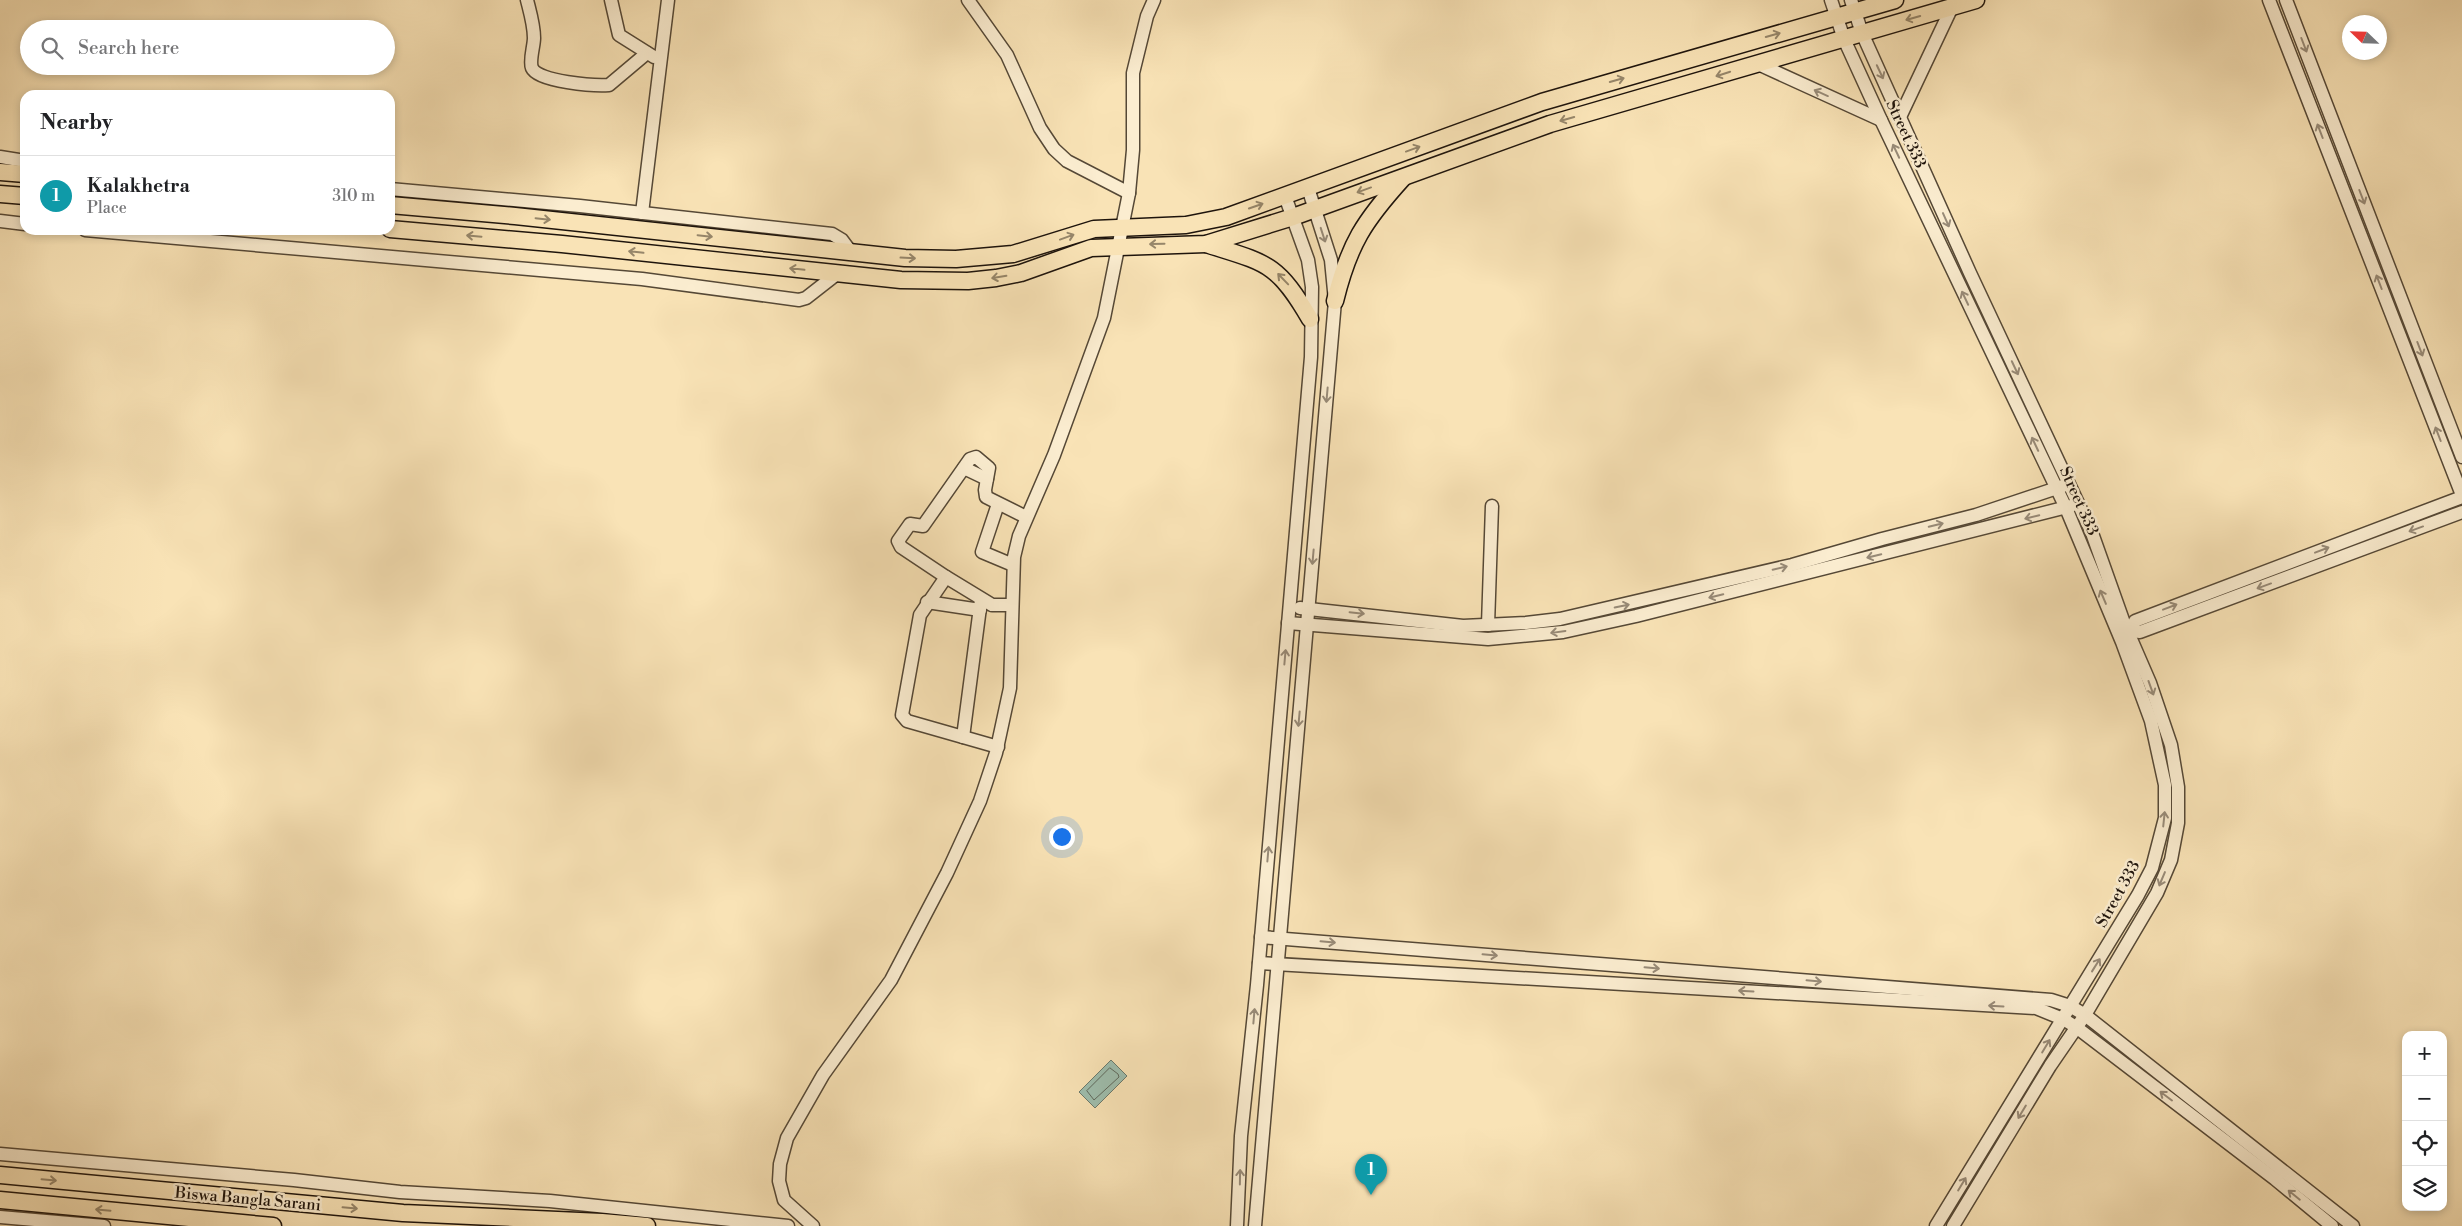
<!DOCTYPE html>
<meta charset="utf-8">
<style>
:root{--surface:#fff;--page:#f2f2f2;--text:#202124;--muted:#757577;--line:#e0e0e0;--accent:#8f2418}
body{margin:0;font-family:"Libre Bodoni",serif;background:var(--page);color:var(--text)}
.controls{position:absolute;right:15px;bottom:15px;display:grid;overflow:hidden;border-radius:10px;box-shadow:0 2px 8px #0003}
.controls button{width:45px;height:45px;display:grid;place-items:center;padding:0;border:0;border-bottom:1px solid var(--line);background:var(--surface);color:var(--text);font:25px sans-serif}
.compass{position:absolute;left:2342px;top:15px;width:45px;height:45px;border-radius:50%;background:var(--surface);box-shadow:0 2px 8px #0003;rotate:293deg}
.you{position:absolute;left:1061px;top:836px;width:18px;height:18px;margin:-12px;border:4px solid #fff;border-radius:50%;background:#1a73e8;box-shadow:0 0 0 8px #1a73e833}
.badge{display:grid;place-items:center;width:32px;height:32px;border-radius:50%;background:var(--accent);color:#fff;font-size:16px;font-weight:700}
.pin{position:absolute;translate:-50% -41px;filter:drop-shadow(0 1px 2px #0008)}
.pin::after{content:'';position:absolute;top:26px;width:18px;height:15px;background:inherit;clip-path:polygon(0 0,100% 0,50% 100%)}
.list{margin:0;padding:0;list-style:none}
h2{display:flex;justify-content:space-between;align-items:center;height:65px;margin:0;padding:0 20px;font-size:21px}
h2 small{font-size:16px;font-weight:400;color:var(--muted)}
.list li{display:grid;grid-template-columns:32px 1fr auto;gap:15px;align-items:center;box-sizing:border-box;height:80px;padding:0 20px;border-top:1px solid var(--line)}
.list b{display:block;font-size:19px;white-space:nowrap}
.list p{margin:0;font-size:16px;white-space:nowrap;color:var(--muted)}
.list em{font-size:16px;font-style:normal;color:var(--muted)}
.icon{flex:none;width:28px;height:28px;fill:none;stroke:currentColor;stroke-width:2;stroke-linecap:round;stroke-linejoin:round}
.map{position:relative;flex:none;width:2462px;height:1226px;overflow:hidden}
.search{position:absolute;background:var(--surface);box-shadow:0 2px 8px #0003;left:20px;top:20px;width:375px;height:55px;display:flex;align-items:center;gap:12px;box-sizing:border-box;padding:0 18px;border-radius:28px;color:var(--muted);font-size:19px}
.panel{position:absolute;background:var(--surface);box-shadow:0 2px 8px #0003;left:20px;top:90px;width:375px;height:145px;border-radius:15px}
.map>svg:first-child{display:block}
.water{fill:#9ebeae;stroke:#6b7a6d}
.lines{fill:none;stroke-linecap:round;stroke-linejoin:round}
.shore{stroke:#5e695d;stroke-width:1}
.minor-casing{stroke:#554836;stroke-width:15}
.major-casing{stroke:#1e140c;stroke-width:19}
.minor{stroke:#fbedd0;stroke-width:12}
.major{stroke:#f9e3b6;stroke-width:16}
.oneway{stroke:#96866a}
.oneway2{stroke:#988b78}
.labels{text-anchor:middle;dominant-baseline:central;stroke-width:5;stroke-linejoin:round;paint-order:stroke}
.street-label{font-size:16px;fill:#1e140c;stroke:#fbedd0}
</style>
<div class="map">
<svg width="2462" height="1226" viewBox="0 0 2462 1226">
<rect width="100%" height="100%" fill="#f9e3b6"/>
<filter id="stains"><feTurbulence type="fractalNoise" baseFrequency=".004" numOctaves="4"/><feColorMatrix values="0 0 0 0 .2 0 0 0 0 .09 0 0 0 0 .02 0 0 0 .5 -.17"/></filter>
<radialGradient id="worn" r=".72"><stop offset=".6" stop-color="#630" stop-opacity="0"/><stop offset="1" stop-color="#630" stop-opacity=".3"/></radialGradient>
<polygon class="water" points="1111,1060 1127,1076 1095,1108 1079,1092"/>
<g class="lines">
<polygon class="shore" points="1110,1068 1118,1074 1119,1077 1094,1100 1087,1091"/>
<defs>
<g id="minor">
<path d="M527 0C530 12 534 25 534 38 534 46 529 61 532 68 538 82 595 86 609 85L647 53"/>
<polyline points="611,0 619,35 654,57"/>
<polyline points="968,0 1007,55 1040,128 1054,149 1067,161 1129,193"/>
<polyline points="1831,0 1844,39 1881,120 2066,508 2122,642 2151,721 2165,785 2165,818 2152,868 2138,895 1936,1226"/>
<polyline points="1851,0 1862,33 1970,273 2092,533 2124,623 2150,683 2171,745 2178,787 2178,823 2171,860 2157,893 2085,1015 2050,1066 1953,1226"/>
<polyline points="2269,0 2462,495"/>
<polyline points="2286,0 2462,457"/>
<polyline points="1756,63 1881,120"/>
<polyline points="1900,117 1952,7"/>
<polyline points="0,157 25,161"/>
<polyline points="390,189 580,206 832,234 842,240 851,252"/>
<polyline points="642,213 668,0"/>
<polyline points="0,221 25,224"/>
<polyline points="85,230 642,279 799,300 806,298 838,273"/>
<polyline points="964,468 987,479"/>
<polyline points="998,504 982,552 1013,565"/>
<polyline points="946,577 901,547 898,541 910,524 923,526 970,459 976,457 989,468 985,490 986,497 1026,517"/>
<polyline points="927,602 980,610"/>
<polyline points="1300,608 1463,626 1526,623 1560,619 1792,565 1882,539 1976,515 2063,486"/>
<polyline points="1288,623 1488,639 1563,632 1636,616 2071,506"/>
<polyline points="1488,625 1492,506"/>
<polyline points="2131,631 2135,621 2462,497"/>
<polyline points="2122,635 2131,631 2140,632 2462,512"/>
<polyline points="963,737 981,600"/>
<polyline points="998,747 907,721 902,715 920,615 946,577 992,605 1012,605"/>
<polyline points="1261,937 2051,1000 2070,1006 2085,1015 2353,1226"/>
<polyline points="1259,963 2036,1008 2063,1019 2076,1027 2275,1179 2332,1226"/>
<polyline points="0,1154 294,1180 400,1192 550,1201 788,1226"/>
<polyline points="0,1217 104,1226"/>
<polyline points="813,1226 784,1200 779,1181 780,1164 787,1138 823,1075 891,980 947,873 980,801 996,753 1010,688 1014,557 1019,536 1054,455 1104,318 1129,193 1133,150 1133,73 1147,16 1154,0"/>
<polyline points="1237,1226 1241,1136 1257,985 1311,357 1312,287 1308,260 1285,196"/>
<polyline points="1255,1226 1335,301 1331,260 1308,188"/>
</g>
<g id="major">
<polyline points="0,172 25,174"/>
<polyline points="0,194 25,196"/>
<polyline points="390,205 515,216 905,258 956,259 1013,254 1094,229 1186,225 1226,217 1542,102 1895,0"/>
<polyline points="390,229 562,244 901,280 968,281 996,278 1021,273 1091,248 1206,244 1293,217 1550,124 1976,0"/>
<path d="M1206 244C1266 263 1277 262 1310 319"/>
<path d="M1335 301C1349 244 1364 221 1403 178"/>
<polyline points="0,1175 403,1213 602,1222 647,1226"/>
<polyline points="0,1200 273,1226"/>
</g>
</defs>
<use href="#minor" class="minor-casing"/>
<use href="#major" class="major-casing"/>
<use href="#minor" class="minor"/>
<use href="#major" class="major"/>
</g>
<defs><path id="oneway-shaft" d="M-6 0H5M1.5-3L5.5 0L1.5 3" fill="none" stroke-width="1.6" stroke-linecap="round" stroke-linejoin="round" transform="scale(1.25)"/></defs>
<g class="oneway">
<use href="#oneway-shaft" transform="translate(1913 18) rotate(164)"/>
<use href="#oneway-shaft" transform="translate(1773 35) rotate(-16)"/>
<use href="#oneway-shaft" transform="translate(1723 74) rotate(162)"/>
<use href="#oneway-shaft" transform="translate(1617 80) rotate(-16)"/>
<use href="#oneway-shaft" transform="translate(1567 119) rotate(164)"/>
<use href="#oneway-shaft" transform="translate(1413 149) rotate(-20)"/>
<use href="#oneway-shaft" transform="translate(1364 190) rotate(160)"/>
<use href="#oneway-shaft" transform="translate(1256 206) rotate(-19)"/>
<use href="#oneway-shaft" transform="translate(543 219) rotate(6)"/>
<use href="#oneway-shaft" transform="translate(474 236) rotate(-175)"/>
<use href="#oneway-shaft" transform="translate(705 236) rotate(6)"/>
<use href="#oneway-shaft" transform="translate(1067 237) rotate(-20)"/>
<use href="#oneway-shaft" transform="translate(1157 244) rotate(179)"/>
<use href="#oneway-shaft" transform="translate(636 252) rotate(-174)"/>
<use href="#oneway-shaft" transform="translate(908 258) rotate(3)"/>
<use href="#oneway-shaft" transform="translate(797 269) rotate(-174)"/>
<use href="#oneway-shaft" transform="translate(999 277) rotate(171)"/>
<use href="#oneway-shaft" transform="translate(1283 279) rotate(-134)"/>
<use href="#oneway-shaft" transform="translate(49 1180) rotate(5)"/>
<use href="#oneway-shaft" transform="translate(350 1208) rotate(5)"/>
<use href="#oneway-shaft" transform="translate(103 1210) rotate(-175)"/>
</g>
<g class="oneway2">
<use href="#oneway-shaft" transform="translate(2304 45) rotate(69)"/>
<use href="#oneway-shaft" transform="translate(1880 72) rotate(65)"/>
<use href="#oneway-shaft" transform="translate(1821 93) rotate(-156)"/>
<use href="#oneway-shaft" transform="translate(2320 131) rotate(-111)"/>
<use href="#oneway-shaft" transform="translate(1896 151) rotate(-115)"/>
<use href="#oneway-shaft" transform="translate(2362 197) rotate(69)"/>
<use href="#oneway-shaft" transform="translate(1946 220) rotate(66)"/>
<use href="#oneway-shaft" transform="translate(1323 235) rotate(72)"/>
<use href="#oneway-shaft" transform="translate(2379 282) rotate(-111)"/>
<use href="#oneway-shaft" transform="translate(1965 298) rotate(-115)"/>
<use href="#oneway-shaft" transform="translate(2420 349) rotate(69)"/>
<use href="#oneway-shaft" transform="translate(2015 368) rotate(65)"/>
<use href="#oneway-shaft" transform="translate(1327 395) rotate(95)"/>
<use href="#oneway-shaft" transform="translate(2438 434) rotate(-111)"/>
<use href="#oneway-shaft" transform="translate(2035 444) rotate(-115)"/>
<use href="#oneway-shaft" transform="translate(2032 517) rotate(166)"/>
<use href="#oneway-shaft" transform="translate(1936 525) rotate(-14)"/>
<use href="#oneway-shaft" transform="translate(2416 529) rotate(160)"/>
<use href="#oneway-shaft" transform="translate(2322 550) rotate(-21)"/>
<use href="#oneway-shaft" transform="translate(1874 556) rotate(166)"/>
<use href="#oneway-shaft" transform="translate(1313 557) rotate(95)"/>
<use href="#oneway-shaft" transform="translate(1780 568) rotate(-13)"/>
<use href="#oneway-shaft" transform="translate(2264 586) rotate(160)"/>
<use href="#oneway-shaft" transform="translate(1716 596) rotate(166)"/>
<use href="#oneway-shaft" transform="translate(2103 597) rotate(-113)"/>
<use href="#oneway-shaft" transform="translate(1622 606) rotate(-12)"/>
<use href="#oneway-shaft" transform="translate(2170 607) rotate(-21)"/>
<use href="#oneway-shaft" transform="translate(1357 613) rotate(6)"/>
<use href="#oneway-shaft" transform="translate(1558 632) rotate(172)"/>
<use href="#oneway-shaft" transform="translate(1285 657) rotate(-85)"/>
<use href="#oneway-shaft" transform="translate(2151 688) rotate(70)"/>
<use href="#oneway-shaft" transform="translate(1299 719) rotate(95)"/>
<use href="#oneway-shaft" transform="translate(2164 819) rotate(-84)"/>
<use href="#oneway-shaft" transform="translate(1268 854) rotate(-85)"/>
<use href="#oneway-shaft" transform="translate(2162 879) rotate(113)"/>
<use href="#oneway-shaft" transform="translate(1328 942) rotate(5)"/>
<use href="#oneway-shaft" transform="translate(1490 955) rotate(5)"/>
<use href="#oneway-shaft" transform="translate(2096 965) rotate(-58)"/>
<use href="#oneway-shaft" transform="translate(1652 968) rotate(5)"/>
<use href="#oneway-shaft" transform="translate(1814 981) rotate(5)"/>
<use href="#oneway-shaft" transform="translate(1746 991) rotate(-177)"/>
<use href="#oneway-shaft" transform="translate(1996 1006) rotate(-177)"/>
<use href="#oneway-shaft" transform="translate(1254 1016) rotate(-85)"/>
<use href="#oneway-shaft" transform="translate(2046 1046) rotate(-59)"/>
<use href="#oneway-shaft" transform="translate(2166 1096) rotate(-143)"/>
<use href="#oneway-shaft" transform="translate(2022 1112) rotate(121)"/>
<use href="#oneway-shaft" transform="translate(1240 1177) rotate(-89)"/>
<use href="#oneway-shaft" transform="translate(1962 1184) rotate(-59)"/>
<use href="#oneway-shaft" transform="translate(2294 1195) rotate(-141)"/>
</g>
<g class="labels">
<g class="street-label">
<text transform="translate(1906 134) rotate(65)">Street 333</text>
<text transform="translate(2079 501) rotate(66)">Street 333</text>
<text transform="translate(2118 894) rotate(-61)">Street 333</text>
<text transform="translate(248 1199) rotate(5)">Biswa Bangla Sarani</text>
</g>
</g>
<rect width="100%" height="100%" filter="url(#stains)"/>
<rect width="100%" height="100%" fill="url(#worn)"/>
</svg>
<div class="controls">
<button>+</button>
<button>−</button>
<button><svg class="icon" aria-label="locate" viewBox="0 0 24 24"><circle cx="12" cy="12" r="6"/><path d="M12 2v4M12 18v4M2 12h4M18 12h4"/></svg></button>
<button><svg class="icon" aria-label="layers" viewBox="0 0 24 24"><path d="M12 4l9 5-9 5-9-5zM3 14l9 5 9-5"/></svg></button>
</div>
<svg class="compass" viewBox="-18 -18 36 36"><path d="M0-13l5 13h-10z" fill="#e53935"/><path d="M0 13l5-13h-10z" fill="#757577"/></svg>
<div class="you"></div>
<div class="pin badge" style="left:1371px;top:1195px;background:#0f9aa8">1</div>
<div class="search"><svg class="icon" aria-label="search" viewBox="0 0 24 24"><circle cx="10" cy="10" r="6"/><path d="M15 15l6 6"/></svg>Search here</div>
<section class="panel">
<h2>Nearby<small></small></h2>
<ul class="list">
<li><span class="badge" style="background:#0f9aa8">1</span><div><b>Kalakhetra</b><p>Place</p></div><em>310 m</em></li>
</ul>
</section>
</div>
